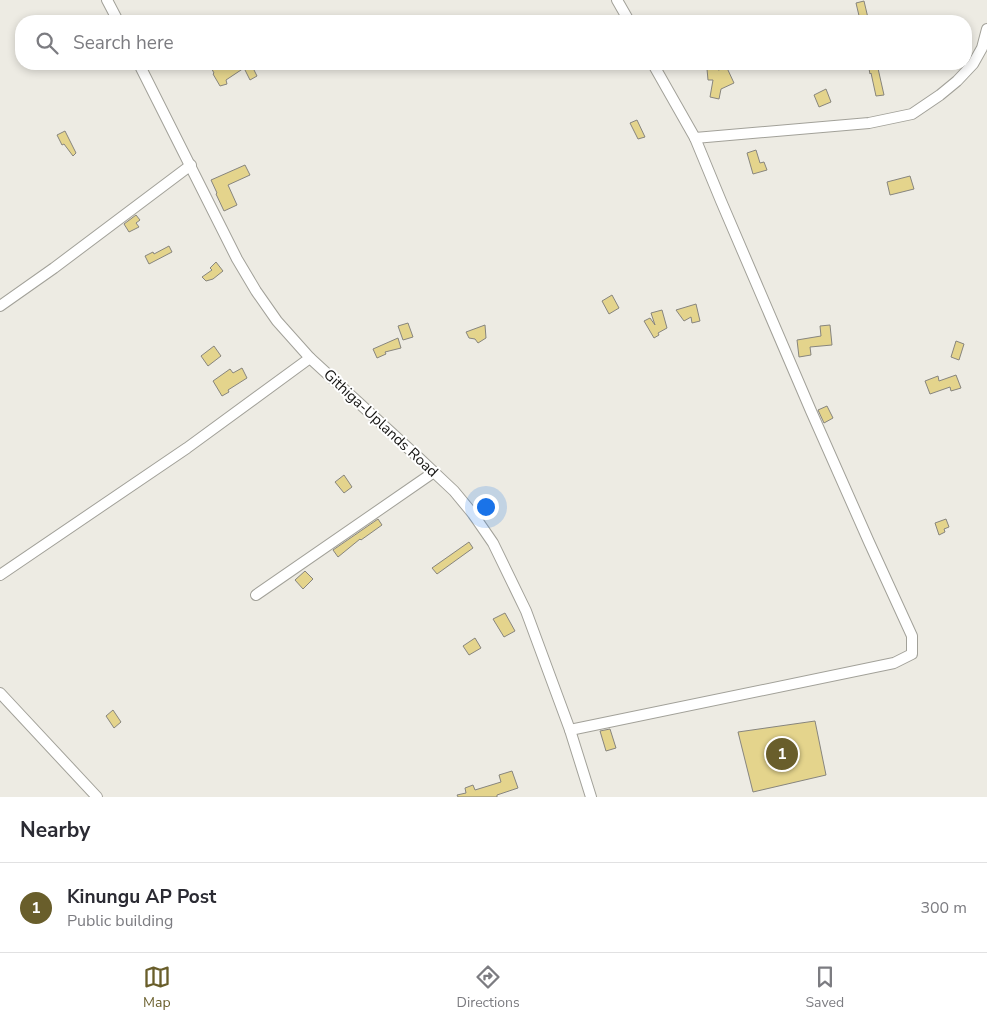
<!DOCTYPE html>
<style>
:root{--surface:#fff;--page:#f7f7f7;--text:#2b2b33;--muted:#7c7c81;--line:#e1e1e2;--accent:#695e2b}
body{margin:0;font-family:"Nunito Sans",sans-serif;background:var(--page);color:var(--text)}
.you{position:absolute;left:485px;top:506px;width:18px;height:18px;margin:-12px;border:4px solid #fff;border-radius:50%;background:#1a73e8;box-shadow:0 0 0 8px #1a73e833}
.badge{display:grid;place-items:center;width:32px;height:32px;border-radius:50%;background:var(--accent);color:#fff;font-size:16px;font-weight:700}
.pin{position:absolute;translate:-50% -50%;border:2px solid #fff;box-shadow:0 1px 5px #0006}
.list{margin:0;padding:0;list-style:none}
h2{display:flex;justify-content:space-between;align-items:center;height:65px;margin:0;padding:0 20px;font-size:21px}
h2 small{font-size:16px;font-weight:400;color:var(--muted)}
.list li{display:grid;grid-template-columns:32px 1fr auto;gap:15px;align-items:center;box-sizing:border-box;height:90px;padding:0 20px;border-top:1px solid var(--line)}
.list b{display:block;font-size:19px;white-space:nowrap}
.list p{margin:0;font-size:16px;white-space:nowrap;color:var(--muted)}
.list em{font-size:16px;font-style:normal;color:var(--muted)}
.icon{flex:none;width:28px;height:28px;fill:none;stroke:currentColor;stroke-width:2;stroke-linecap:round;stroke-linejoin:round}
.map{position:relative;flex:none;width:987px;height:797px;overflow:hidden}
.search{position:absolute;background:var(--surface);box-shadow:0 2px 8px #0003;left:15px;right:15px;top:15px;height:55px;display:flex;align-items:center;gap:12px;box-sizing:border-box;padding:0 18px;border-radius:20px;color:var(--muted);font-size:19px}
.sheet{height:155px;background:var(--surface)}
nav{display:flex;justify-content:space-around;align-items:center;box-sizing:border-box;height:70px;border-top:1px solid var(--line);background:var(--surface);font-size:14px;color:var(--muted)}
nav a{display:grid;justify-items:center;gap:2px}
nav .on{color:var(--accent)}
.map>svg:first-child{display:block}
.building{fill:#e4d48c;stroke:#87857e}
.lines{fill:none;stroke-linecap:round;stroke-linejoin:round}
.minor-casing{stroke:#a2a199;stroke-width:12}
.minor{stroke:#fff;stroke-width:10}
.labels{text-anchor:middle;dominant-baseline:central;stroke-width:4;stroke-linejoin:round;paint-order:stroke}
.street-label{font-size:15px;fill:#151412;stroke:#fff}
</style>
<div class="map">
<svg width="987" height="797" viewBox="0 0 987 797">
<rect width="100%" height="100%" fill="#edebe3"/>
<g class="building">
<polygon points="864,1 868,18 860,20 856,3"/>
<polygon points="209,64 251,64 257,76 250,80 244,68 226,80 227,84 220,86 213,74 214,73"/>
<polygon points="868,64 877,64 884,95 876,96 871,73 870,74"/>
<polygon points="718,68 718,70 727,68 734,83 721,89 719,99 710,97 713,80 708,80 707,69"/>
<polygon points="826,89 831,102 819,107 814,95"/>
<polygon points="637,120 645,137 638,139 630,123"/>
<polygon points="65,131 76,153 73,156 64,144 62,145 57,135"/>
<polygon points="756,150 760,163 764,162 767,170 753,174 747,153"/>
<polygon points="245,165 250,175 228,185 237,205 224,211 216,194 217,193 211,180"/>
<polygon points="910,176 914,189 890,195 887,182"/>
<polygon points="136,215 140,220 136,223 139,227 129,232 124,224"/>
<polygon points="169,246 172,252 149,264 145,256 153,252 154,254"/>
<polygon points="216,262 223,271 213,279 206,281 202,277 212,270 210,268"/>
<polygon points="612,295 619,308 609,314 602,301"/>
<polygon points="696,304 700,321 692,323 691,317 684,321 676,310"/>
<polygon points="662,310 667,328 658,333 659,335 654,338 644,321 650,318 655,325 651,313"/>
<polygon points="408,323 413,337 403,340 398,326"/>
<polygon points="485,325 486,338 478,343 475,339 469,338 466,332"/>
<polygon points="830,325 832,345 810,347 811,355 799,357 797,340 821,336 820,326"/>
<polygon points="398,338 401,348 385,352 386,354 377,358 373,349"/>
<polygon points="956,341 964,344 959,360 951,357"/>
<polygon points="214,346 221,356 208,366 201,356"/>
<polygon points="242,368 247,378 228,390 229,392 222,396 213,381 230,369 233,373"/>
<polygon points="956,375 961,388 951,391 950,387 930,394 925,381 938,376 939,381"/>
<polygon points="827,406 833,418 824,423 818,410"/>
<polygon points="344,475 352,487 344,493 335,482"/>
<polygon points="378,519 382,525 361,540 360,539 338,557 333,550"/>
<polygon points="946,519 949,527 944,529 945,532 939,535 935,523"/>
<polygon points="469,542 473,548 437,574 432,568"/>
<polygon points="305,571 313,579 303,589 295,580"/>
<polygon points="505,613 515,631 504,637 493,619"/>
<polygon points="475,638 481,648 469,655 463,646"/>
<polygon points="113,710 121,722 114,728 106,716"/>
<polygon points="815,721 826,775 753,792 738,732"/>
<polygon points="610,729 616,748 606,751 600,731"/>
<polygon points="512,771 518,788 497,795 497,797 458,797 457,795 466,793 465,788 473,785 475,790 501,782 499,775"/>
</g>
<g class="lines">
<defs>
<g id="minor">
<polyline points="107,0 118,21"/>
<polyline points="617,0 629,21"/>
<polyline points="139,64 237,259 256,291 277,321 310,358 420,459 454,491 473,514 493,543 526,611 570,730 591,797"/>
<polyline points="695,138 869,123 912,114 940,95 957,81 973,64 982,48 987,29"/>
<polyline points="0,306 54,268 191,165"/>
<polyline points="0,575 187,448 310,358"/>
<polyline points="256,595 434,472"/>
<polyline points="0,693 97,797"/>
<polyline points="570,730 894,663 912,654 912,636 869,542 811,411 721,201 695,138 653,64"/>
</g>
</defs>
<use href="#minor" class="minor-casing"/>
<use href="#minor" class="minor"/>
</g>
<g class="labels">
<g class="street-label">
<text transform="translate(381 423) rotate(43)">Githiga-Uplands Road</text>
</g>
</g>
</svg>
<div class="you"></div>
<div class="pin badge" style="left:782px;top:754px">1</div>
<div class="search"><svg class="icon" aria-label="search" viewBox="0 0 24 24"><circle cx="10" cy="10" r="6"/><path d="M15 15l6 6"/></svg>Search here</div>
</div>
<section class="sheet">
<h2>Nearby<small></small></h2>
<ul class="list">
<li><span class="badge">1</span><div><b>Kinungu AP Post</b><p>Public building</p></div><em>300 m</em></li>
</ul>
</section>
<nav>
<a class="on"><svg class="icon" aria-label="map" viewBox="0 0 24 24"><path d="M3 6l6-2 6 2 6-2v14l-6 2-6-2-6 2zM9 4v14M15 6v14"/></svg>Map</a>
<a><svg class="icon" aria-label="directions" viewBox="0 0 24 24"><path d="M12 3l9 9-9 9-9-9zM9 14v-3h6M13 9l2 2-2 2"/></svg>Directions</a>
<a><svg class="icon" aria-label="saved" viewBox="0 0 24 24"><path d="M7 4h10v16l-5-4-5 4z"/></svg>Saved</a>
</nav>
